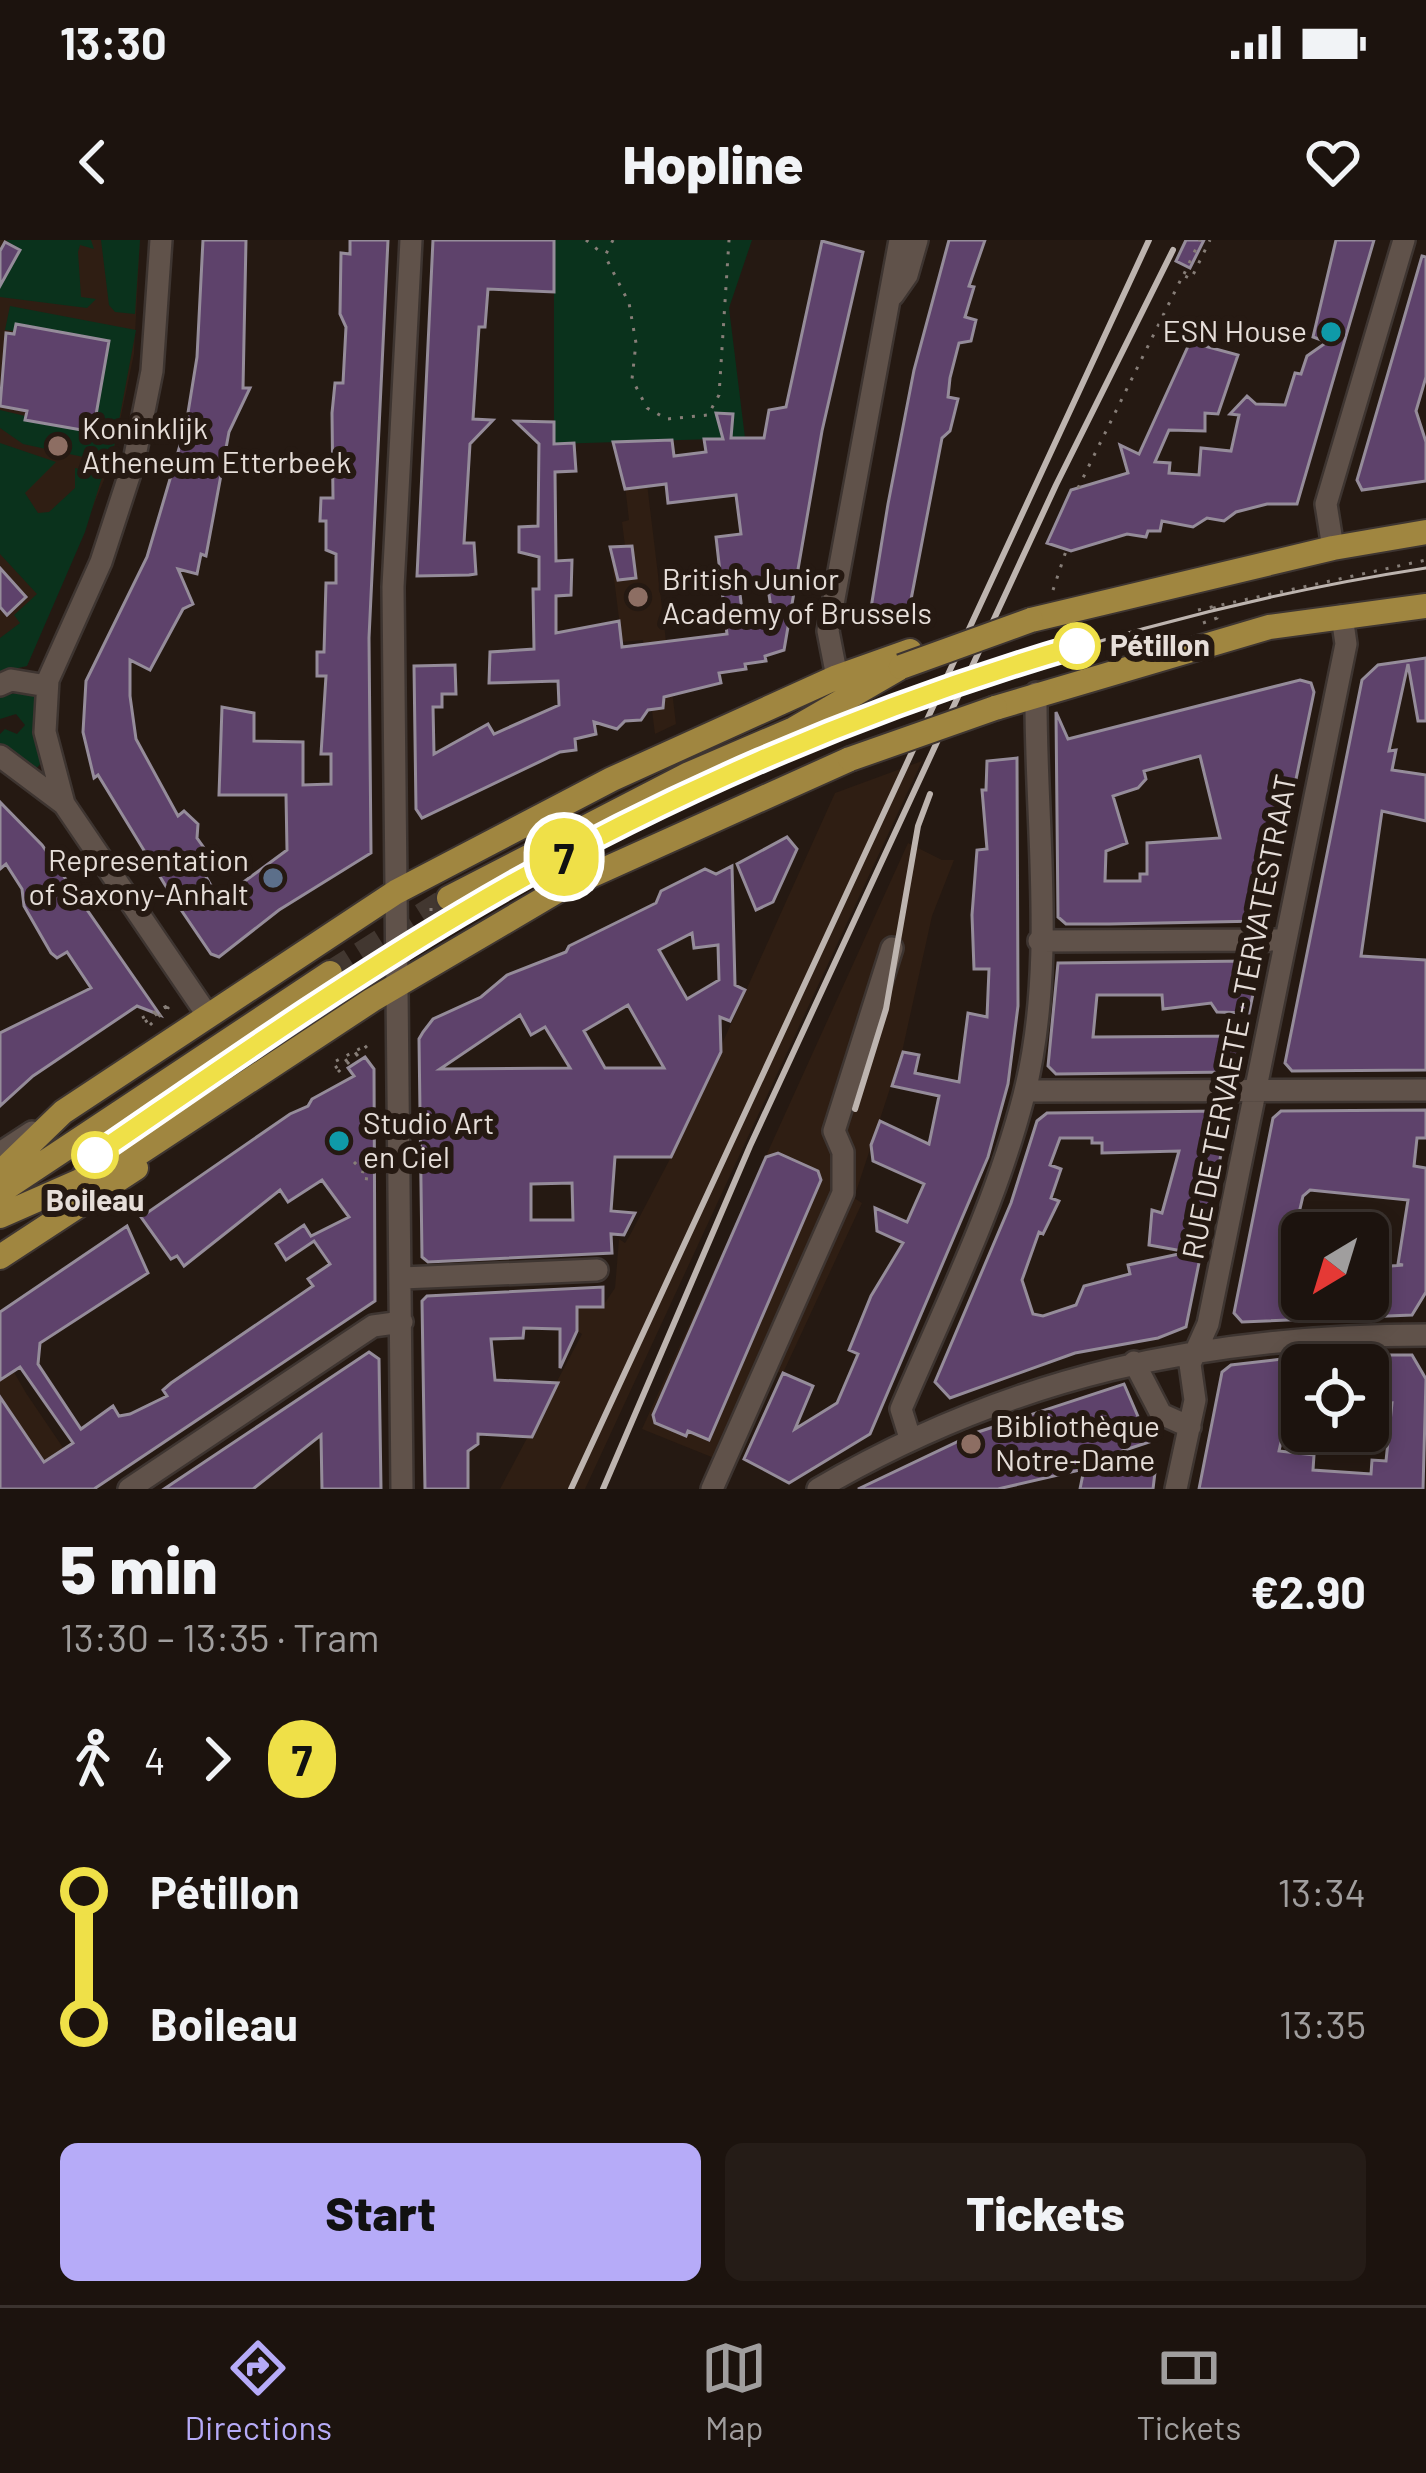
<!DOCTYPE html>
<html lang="en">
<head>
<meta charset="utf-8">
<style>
  body { margin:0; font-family:Barlow,sans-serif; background:#251c17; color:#f1f3f6; height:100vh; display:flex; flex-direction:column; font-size:45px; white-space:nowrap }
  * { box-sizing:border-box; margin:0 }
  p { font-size:39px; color:#a09e9e }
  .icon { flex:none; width:66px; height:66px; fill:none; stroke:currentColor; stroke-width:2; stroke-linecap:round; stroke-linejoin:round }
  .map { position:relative; height:1249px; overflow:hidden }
  .details { display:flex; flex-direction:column; background:#1c130e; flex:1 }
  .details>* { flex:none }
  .badge { padding:0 24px; border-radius:39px; font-size:42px; line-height:78px }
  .needle { width:78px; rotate:218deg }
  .buttons { position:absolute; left:1281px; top:972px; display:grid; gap:24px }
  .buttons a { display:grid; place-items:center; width:108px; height:108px; border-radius:18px; background:#1c130e; box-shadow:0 6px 18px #0003,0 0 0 3px #3a322e; font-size:60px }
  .map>.badge { position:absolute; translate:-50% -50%; box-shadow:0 0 0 6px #fff }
  .legs { display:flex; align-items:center; gap:18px; height:132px; padding:0 60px; font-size:39px }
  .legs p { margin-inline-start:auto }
  .head { display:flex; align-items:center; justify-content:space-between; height:204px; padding:0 60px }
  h1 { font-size:66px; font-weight:800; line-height:90px }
  .primary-button { display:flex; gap:24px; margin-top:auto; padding:24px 60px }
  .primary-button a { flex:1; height:138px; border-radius:18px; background:#b6abf8; color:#111; font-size:48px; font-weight:800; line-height:138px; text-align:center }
  .primary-button a+a { background:#251c17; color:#f1f3f6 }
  ul { padding:0 60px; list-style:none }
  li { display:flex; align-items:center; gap:42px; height:132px; font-size:45px }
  li i { display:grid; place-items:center; width:18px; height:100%; margin:0 15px; background:currentColor }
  li i::after { content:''; width:30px; height:30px; margin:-15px; border:9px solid; border-radius:50%; background:#1c130e }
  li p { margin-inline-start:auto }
  li:first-child i { background:linear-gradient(#0000 50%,currentColor 0) }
  li:last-child i { background:linear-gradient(currentColor 50%,#0000 0) }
  .status { display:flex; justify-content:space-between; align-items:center; height:84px; padding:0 60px; background:#1c130e; direction:ltr }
  .status svg { height:33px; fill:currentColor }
  header { display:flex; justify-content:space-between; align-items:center; height:156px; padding:0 60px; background:#1c130e; font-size:54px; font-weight:800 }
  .tab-bar { display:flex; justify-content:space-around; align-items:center; height:168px; border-top:3px solid #3a322e; background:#1c130e; font-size:33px; color:#a09e9e }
  .tab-bar a { display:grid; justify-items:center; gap:6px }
  .tab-bar .current { color:#b6abf8 }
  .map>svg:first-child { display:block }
</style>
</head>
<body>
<div class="status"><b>13:30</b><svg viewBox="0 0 49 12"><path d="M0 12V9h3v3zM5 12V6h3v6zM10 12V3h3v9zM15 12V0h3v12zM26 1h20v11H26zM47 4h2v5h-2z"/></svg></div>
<header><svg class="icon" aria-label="back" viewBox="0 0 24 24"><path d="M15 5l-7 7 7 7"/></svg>Hopline<svg class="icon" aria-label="heart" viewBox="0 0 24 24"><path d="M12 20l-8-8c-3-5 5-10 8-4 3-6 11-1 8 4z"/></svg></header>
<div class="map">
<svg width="1426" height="1249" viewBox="0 0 1426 1249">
  <rect width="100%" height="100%" fill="#251912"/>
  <path fill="#2f1e13" d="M0 0H140L134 114 111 223 27 426 0 432Z
    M620 202H642L676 484 655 494 643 400 622 402 610 307 625 306 622 282 629 280Z
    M922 521 585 1249H500L582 1094 577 1091V1067H602L615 1048 619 999 625 1003 630 995 671 917 835 553Z
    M908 603 942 620H954L932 676 902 812 854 958 862 963 783 1133 757 1128 714 1218 642 1189Z
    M0 1108 26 1153 91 1249H62L0 1157Z"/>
  <path fill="#0a321c" d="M6 0H91L94 9 80 5 78 12 81 57 96 59 87 68 0 57V46L20 10Z
    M101 0H140L135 74 115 72 109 65Z
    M554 0H752L729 68 745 198 554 204Z
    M10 66 136 90 111 223 23 204 0 188V170L92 192 109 102 5 90Z
    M0 203 56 222 25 253 38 273 49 272 75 248V228L103 234 85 292 27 426 0 432V398L20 383 14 375 37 354 0 314Z
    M40 449 42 522 35 530 0 510V494L5 489 17 494 25 485 16 474 0 479V456Z"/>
  <path fill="#5e426b" stroke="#958c9a" stroke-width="3" fill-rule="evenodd" d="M203 0H246L243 148H250L229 192 206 316 201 314 197 334 178 329 193 364 183 369 150 430 130 420V456L136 499 178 576 184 571 198 584 197 598 204 608 194 615 219 660 287 610 286 555H219L222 467 254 473V501L303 502V545L331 544V514H321L326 436H317V412H324L326 343H336V314L326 310V281H320L321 258H333L332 173 335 143H343L346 87 340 74 341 13 350 14V0H388L369 398 371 613 279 670 219 717 211 714 173 658 98 535 94 538 83 492 86 441 147 317 186 185 197 117Z
    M433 0H554V52L488 49 485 87H479L473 179 493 180 470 204 464 303H474L476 334 469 335 417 336Z
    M949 0H985L969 46 974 47 965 77 976 80 971 101 959 103 950 138 948 157 958 159 950 191 942 198 909 370 879 380 871 368 888 264 914 130Z
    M1186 0H1204L1190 28 1176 21Z
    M1336 0H1374L1297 264H1267L1236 272 1224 281 1207 278 1193 287 1162 281 1160 291H1148L1146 297 1127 294 1071 311 1047 303 1071 250 1128 233 1120 205 1139 214 1190 102 1238 115 1218 174 1205 173V191L1169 190 1155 222 1170 223 1169 233 1199 235 1201 208 1231 211 1239 175 1230 174 1247 156 1256 164 1285 165 1295 133 1301 134 1307 116 1327 102 1313 97Z
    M822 1 863 12 822 191 784 410 765 416 766 421 745 424 746 429 719 433 721 443 664 457 663 468 648 470 641 480 625 481 617 489 594 482 596 494 575 499 576 510 560 512 422 578 416 569 414 426 455 425 456 454H442V467H433L434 514 488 484 494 494 559 465 558 441 489 443 490 412 534 409 533 349H539V317L519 312V287L538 286 539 204 515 181 554 182V204L574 203 576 231 555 232 556 321 572 320 571 355 556 356V393L619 381 622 407 727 394 716 297 741 294 736 255 668 263 666 244 625 249 613 202 672 200 674 216 706 212 704 199H723L716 173 733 174 731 198H764L769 170 786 167ZM738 337 767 341 772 375 742 371Z
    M5 2 20 10 0 46V11Z
    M1422 16 1426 17V137L1416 171 1426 202V241L1362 250 1357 240Z
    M16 84 109 101 93 192 25 180 27 171 0 166 6 93 14 94Z
    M632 306 636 338 618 340 610 307Z
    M0 328 26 357 7 375 0 367Z
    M1426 418V481H1418L1408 424 1389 511 1396 510 1392 530 1426 535V581L1382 571 1361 716 1426 720V830L1292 831 1285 823 1362 440 1378 425Z
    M1300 440 1311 443 1314 452 1268 675 1261 681 1109 684H1066L1058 677 1056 472 1068 499ZM1200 516 1220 598 1147 603V634H1140V641H1105L1106 611 1127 603 1113 556 1138 548 1146 539 1144 531Z
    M1017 518 1018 766 1008 844 988 917 870 1194 789 1243 744 1219 783 1133 813 1146 795 1189 837 1163 858 1114 849 1110 871 1056 903 1003 877 991 875 968 907 982 924 944 873 921 871 905 880 881 929 904 939 856 892 846 903 812 919 815 915 833 959 842 968 773 987 777 989 729H974L972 675 977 610 987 609 982 550H986L987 521Z
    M0 562 42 605 160 775 137 766 33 836 0 866V793L91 748 67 712 57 718 51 713 24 666 22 649 6 624 0 629Z
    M787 597 797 609 773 662 756 670 737 624Z
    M732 626 735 745 745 750 730 781 720 777 721 812 671 917H615L611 971 635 973 624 995 611 994 612 1013 428 1022 422 1017 419 799 423 792 433 779 481 757 507 735 566 712 569 706 656 663 661 651 705 629 716 634ZM692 693 694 708 718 705 719 740 687 759 659 710ZM628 765 664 828H605L584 791ZM520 775 531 795 545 787 570 828 440 829ZM572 943 573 980H531V944Z
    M1251 721 1258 730 1249 773 1217 772 1211 763 1163 769 1162 755H1097L1093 797 1245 796 1234 832 1056 834 1048 826 1058 723Z
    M365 817 374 829 375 1061 94 1249H0V1157L44 1222 73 1203 20 1127 0 1140V1072L127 986 148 1033 40 1103 38 1124 81 1189 113 1166 119 1176 130 1174 167 1156 163 1150 171 1143 313 1046 308 1039 330 1024 314 1001 286 1020 276 1004 304 985 311 996 349 977 322 940 288 962 280 950 184 1026 177 1016 171 1019 141 977 290 874 308 866 312 859 354 836 348 828Z
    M1426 870V898H1417L1414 926 1426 928V1052L1412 1075 1242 1082 1234 1073 1273 878 1281 871ZM1310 950 1408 960 1398 1024 1403 1025 1368 1028V1059H1302V1035L1284 1037 1303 956Z
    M1221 871 1228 880 1186 1087 1158 1098 1075 1113 950 1158 935 1142 1011 963 1037 881 1047 873ZM1060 898H1092V903H1102V913L1179 911 1162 973 1152 970 1149 1005 1188 1012 1128 1025 1130 1034 1084 1046 1076 1065 1043 1076 1033 1074 1022 1040 1039 992 1043 994 1059 961 1051 958 1061 929 1050 925Z
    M778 913 818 931 821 940 709 1200 688 1191 686 1196 655 1183 653 1175 766 917Z
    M603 1047V1067H577V1091L560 1128V1089L524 1088 523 1098 491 1099 495 1140 558 1143 532 1197 478 1194V1204L468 1211V1249H425L422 1061 427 1056Z
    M369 1112 379 1119 381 1249H322L321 1195 253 1249H164Z
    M1368 1115H1412L1426 1139 1423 1249H1199L1222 1132 1231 1125 1282 1119 1302 1118V1160L1291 1158 1279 1211 1314 1215 1313 1230 1371 1234 1372 1220 1386 1221 1392 1163 1368 1165Z
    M1124 1144 1149 1202 1113 1214 1156 1224 1153 1249H1080L1084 1229 998 1249H858L978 1192Z"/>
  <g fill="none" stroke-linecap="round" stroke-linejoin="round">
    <path stroke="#423730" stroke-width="24" stroke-dasharray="24 12" stroke-linecap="butt" d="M330 733 449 658"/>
    <defs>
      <path id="minor" d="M893 55 907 35 917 0
        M1333 308 1326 264 1404 0
        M837 437 828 391 900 0
        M0 445 11 440 47 446
        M0 516 64 564 206 773
        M64 564 45 492 48 440 101 322 134 221 152 131 161 0
        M1039 701 1286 700
        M1025 851 1426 850
        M0 913 32 892
        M84 934 165 867 397 713
        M402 1038 597 1030
        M1134 1122 1161 1174 1190 1187
        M910 1198 901 1169C945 1066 996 964 1024 855 1057 726 1035 584 1036 453
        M129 1249 373 1086 402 1082
        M402 1249 393 347 411 0
        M712 1249 843 953V912L834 891 892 708
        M818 1249C1011 1136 1204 1095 1426 1095
        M1176 1249 1195 1160 1190 1124 1208 1084 1346 404 1342 376"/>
      <path id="major" d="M1031 380 1333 308 1426 292
        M995 468 1269 387 1426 366
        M449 658 689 534 794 489 901 427
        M0 933 63 872 396 652 612 539 837 437 910 411
        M0 952 330 733
        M0 976 130 919 372 760 559 650 850 519
        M0 1017 136 928"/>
    </defs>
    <use href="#minor" stroke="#3e3531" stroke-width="26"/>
    <use href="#major" stroke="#3e3531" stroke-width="28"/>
    <path stroke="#877e78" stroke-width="3" stroke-dasharray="3 9" stroke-linecap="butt" d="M586 0 603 14
      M613 0 605 16 629 63 636 103 632 139 647 168 667 179 708 175 719 155 729 0
      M1184 34 1200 0
      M1078 248 1183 35 1191 39 1210 0
      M1053 350 1066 311
      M1198 370 1426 320
      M1203 383 1217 378 1213 363
      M1065 395 1077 402
      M1065 416 1060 402 1065 401
      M1052 424 1080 418
      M431 668V701
      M142 778 169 765
      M145 782 168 766
      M150 785 169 767
      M336 821 367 805
      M335 828 367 806
      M338 832 368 805
      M354 922 363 931 361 938 376 940"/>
    <use href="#minor" stroke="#60524a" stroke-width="21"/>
    <use href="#major" stroke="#a08640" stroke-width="24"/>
    <path stroke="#bdb4af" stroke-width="3" d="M458 675C760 506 1083 381 1426 328"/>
    <path stroke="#bdb4af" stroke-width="6" d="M855 869 886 769 918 586 930 554
      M571 1249 1149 0
      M603 1249 750 906 1056 245 1173 10"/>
    <defs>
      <path id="major-bridge" d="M901 427 1031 380
        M850 519 995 468"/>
    </defs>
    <use href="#major-bridge" stroke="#3e3531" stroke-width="28" stroke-linecap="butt"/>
    <use href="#major-bridge" stroke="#a08640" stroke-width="24"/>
  </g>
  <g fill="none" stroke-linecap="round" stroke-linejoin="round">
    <defs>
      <path id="line-1" d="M95 915C215 833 335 748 460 674 651 560 864 468 1077 406"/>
    </defs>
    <use href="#line-1" stroke="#fff" stroke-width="27"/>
    <use href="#line-1" stroke="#efe048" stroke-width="18"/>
  </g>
  <g fill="#0f9aa8" stroke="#251912" stroke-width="4.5">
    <circle cx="1331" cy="92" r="12"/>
    <circle cx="339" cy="901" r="12"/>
  </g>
  <g fill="#8d6e63" stroke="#251912" stroke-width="4.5">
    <circle cx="58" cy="206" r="12"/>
    <circle cx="638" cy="357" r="12"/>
    <circle cx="971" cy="1204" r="12"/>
  </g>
  <g fill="#fff" stroke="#efe048" stroke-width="6">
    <circle cx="1077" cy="406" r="21"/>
    <circle cx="95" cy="915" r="21"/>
  </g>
  <circle fill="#5c6f8a" stroke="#251912" stroke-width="4.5" cx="273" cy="638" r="12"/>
  <g text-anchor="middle" stroke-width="12" stroke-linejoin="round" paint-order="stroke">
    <g font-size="30" fill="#e6ded9" stroke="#251912" text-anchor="start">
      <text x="1307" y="102" text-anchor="end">ESN House</text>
      <text x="82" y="199">Koninklijk<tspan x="82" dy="34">Atheneum Etterbeek</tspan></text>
      <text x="662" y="350">British Junior<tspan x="662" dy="34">Academy of Brussels</tspan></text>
      <text x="249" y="631" text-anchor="end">Representation<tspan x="249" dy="34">of Saxony-Anhalt</tspan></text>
      <text x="363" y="894">Studio Art<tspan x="363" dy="34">en Ciel</tspan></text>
      <text x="995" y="1197">Bibliothèque<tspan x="995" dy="34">Notre-Dame</tspan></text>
    </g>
    <g font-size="30" font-weight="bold" fill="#e6ded9" stroke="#251912" text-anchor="start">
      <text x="1110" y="416">Pétillon</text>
      <text x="95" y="971" text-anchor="middle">Boileau</text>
    </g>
    <g font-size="30" fill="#e6ded9" stroke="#251912">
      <text transform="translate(1240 777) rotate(-79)" y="10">RUE DE TERVAETE - TERVATESTRAAT</text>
    </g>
  </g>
</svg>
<div class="buttons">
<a><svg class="needle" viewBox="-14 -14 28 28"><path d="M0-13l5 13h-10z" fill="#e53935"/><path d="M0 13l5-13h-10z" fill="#a09e9e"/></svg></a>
<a><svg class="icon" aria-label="locate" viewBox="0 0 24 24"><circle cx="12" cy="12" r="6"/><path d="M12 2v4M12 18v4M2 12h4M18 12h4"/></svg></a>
</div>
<b class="badge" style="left:564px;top:617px;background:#efe048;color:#111">7</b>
</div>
<section class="details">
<div class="head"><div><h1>5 min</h1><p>13:30 – 13:35 · Tram</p></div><b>€2.90</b></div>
<div class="legs"><svg class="icon" aria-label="walk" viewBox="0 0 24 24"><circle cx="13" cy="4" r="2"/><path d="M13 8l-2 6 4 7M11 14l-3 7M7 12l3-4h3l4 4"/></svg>4<svg class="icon" aria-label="forward" viewBox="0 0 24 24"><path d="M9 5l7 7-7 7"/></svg><b class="badge" style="background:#efe048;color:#111">7</b></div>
<ul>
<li><i style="color:#efe048"></i><b>Pétillon</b><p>13:34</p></li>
<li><i style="color:#efe048"></i><b>Boileau</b><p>13:35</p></li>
</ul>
<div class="primary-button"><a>Start</a><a>Tickets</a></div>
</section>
<nav class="tab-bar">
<a class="current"><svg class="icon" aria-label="directions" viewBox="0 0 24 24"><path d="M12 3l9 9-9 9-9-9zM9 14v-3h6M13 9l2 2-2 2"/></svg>Directions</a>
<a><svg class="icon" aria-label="map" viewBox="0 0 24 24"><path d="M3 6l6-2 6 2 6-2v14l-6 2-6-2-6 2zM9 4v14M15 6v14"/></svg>Map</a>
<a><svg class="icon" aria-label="tickets" viewBox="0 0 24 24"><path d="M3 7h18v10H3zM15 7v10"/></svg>Tickets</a>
</nav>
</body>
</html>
